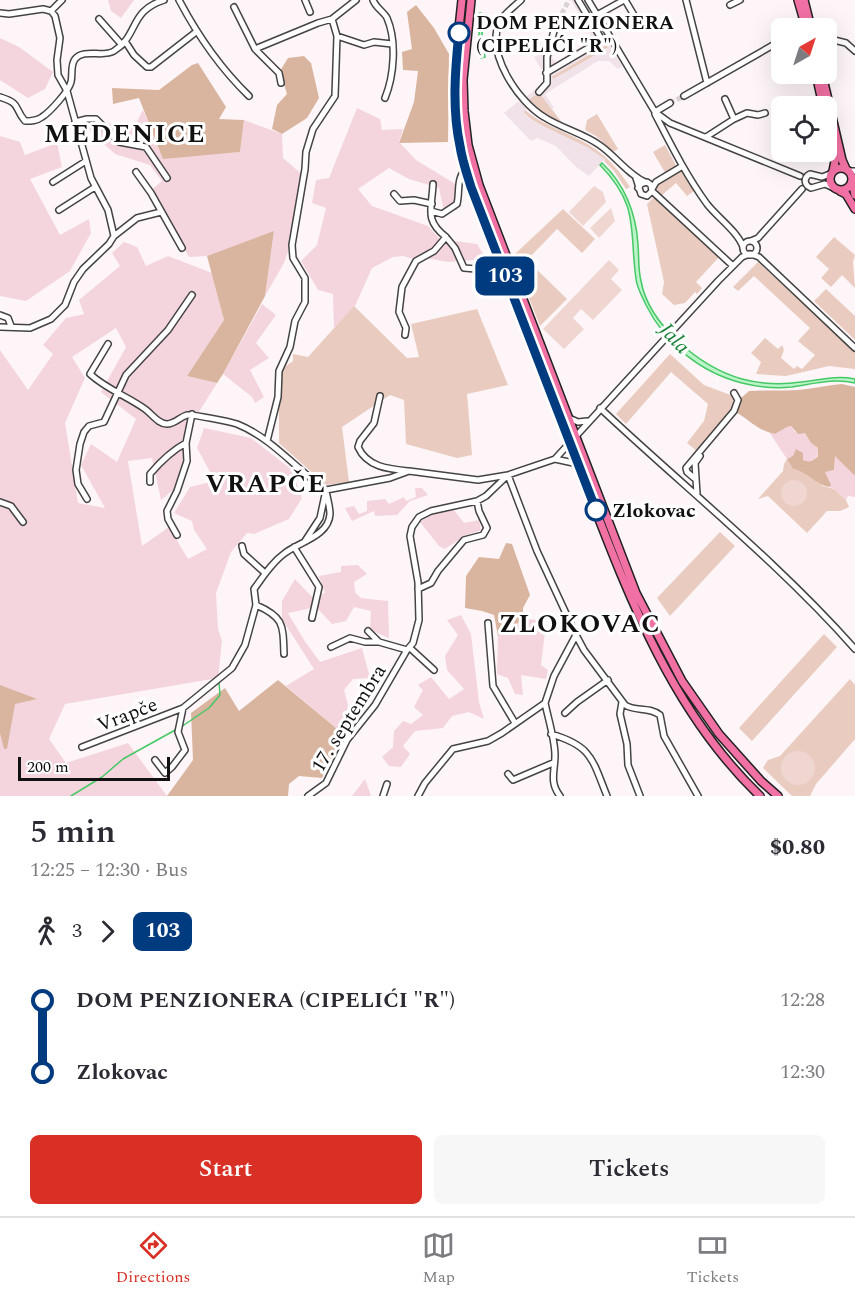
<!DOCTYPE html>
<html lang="en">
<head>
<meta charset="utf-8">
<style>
  body { margin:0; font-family:Spectral,serif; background:#f7f7f7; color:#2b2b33; height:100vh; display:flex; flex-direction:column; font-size:22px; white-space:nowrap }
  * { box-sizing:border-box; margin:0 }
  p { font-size:20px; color:#7c7c81 }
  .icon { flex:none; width:33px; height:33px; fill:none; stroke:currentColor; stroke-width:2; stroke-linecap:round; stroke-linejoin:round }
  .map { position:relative; height:796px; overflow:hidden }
  .details { display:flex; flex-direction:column; background:#fff; flex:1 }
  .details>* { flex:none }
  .badge { padding:0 12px; border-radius:9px; font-size:21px; line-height:39px }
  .needle { width:39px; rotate:39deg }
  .fabs { position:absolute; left:771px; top:18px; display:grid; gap:12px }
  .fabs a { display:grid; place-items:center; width:66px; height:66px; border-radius:9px; background:#fff; box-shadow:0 6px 24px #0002; font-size:30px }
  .scale { position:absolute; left:18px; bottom:15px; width:152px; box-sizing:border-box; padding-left:6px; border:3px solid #111; border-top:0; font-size:16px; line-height:21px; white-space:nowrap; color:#111; -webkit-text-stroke:4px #fff; paint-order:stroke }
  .map>.badge { position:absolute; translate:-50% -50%; box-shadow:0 0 0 3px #fff }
  .legs { display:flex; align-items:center; gap:9px; height:66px; padding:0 30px; font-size:20px }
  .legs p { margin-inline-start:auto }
  .head { display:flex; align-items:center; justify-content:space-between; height:102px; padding:0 30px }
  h1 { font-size:33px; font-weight:600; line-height:45px }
  .primary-button { display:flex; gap:12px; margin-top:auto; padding:12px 30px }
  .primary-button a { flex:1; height:69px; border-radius:9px; background:#d93025; color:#fff; font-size:24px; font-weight:600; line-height:69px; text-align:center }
  .primary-button a+a { background:#f7f7f7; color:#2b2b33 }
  ul { padding:0 30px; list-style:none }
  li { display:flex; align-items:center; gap:21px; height:72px; font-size:22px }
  li i { display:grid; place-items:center; width:9px; height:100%; margin:0 8px; background:currentColor }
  li i::after { content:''; width:15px; height:15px; margin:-8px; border:4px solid; border-radius:50%; background:#fff }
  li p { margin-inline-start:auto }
  li:first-child i { background:linear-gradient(#0000 50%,currentColor 0) }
  li:last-child i { background:linear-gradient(currentColor 50%,#0000 0) }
  .dock { display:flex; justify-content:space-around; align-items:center; height:84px; border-top:2px solid #e1e1e2; background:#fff; font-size:16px; color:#7c7c81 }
  .dock a { display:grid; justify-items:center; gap:3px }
  .dock .current { color:#d93025 }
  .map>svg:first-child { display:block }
</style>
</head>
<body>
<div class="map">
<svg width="855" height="796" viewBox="0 0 855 796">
  <rect width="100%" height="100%" fill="#fef5f8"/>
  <path fill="#f4d5dd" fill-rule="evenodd" d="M108 0H134L121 18 111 11Z
    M0 38 19 47 53 72 45 89 28 98 0 80Z
    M357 108 380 119 382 130 403 129 399 142 416 160 457 185V210L444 211 439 188 409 179 389 168 358 189 372 206 428 226 440 239 477 244 486 259 448 262 426 258 413 259 403 256 393 257 372 268 355 306 334 328 333 294 318 290 301 261 317 245 326 208 312 203 316 180 329 178Z
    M143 110 163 158 240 152 244 120 282 134 283 158 305 177 294 234 284 263 265 296 274 232 207 256 189 257 150 191 162 181 150 165 115 154 92 133 83 122 135 125Z
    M0 136 20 142 25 155 57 143 62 167 30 179 60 235 89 219 91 233 70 271 26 301 0 296Z
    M124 242 137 247 146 266 168 256 212 273 224 320 187 376 217 383 182 439 184 460 173 490 161 500 152 458 128 461 142 546 169 527 188 559 207 549 194 530 192 521 174 513 190 487 215 481 197 448 204 428 251 438 292 470 302 498 289 519 254 534 247 533 231 552 216 593 218 629 222 641 218 678 65 704 49 739 66 763 128 743 167 796H0V350L28 390 53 354 43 345 66 318 84 314 79 300 120 266 112 253ZM116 328 126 347 101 392 136 419 117 462 91 444 81 465 105 508 78 503 65 423 85 378 72 357Z
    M262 304 276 315 256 343 269 358 250 370 264 397 255 403 252 397 223 374Z
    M791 426 795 432 805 433 811 443 818 448 819 453 814 460 808 462 803 460V453L787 459 769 432 775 434 787 427Z
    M835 455 855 476V497L848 496 846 500 834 489 830 487V485L824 472 834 470Z
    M415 488H422L428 495 410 501 397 515 375 516 374 511 352 521 345 508 354 506 359 514 367 511V501L385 499 389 504 404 497 406 501 416 497Z
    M454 510 464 523 479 520 481 530 464 536 445 549 439 546 420 522 431 515Z
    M358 565 367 574 354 582 355 592 361 598 388 601 389 638 370 630 371 611 354 607 346 621 332 624 316 607 288 613 304 640 320 662 362 648 370 678 353 679 344 690 348 705 342 733 286 686 314 669 282 619V601L295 579 313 598 325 593 319 576 341 572V566Z
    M461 615 471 634 479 702 484 719 469 712 452 716 443 728 415 731 403 746 410 754 401 767 389 766 382 757 393 747 394 731 403 721 411 724 423 715 414 707 423 690 418 685 431 677 449 699 464 689 447 670 445 656 458 635 447 620Z
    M523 619 539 620 545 632 541 665 548 670 546 679 521 675 523 695 515 694 508 678 497 674 498 636Z
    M365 779 371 796H352Z"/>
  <path fill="#e9ccbf" d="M607 44 609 47 553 80 551 77Z
    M539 92 563 124 545 114 527 101Z
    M525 110C546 128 573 133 595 149 610 159 620 172 630 187L626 189 614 171 604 161 605 160C580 139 546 134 523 112Z
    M597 114 618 149 613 152 596 136 585 130 587 120Z
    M665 145 678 169 667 176 653 152Z
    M680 170 694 191 687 196 676 183 661 196 655 187Z
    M654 197 720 256 696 282 702 288 697 294 695 292 685 303 674 305 662 294 664 282 647 204Z
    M563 209 595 239 582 253 557 229 527 260 567 299 540 326 512 255 516 253Z
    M834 237 855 255 853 262 855 288 842 275 831 287 821 278 829 269 816 257Z
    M758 262 855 351V369L829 366 786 376 756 374 761 362 751 353 765 338 778 349 782 345 784 350 781 358 794 369 797 366 802 369 815 355 798 341 810 328 754 276 738 291 733 287Z
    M826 289 855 316V340L814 301Z
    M354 306 407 358 419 357 411 324 477 309 508 385 467 394 472 455 457 458 406 444 404 400 390 395 342 427 349 482 326 485 279 443V371L293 361V354L308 357Z
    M670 354 704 385 733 396V411L698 452 687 443 704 421 708 404 671 372 626 424 616 414Z
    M787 459 793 469 800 470 823 486 834 489 846 500 849 507 840 511H827L807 533 768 496 758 499 783 471 784 464Z
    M720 532 735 546 670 616 657 598Z
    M824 634 837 647 752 741 739 728Z
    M850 679 855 685V739L816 784 810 796H792L763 768 768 760 780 756Z"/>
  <path fill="#d9b59f" d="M416 5 434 28 449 54 448 142 399 143 414 102 418 71 403 70 402 52 412 49 407 12Z
    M304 56 311 63 319 98 307 118 282 134 272 129 277 105 287 94 280 71 288 58Z
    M198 63 226 107 219 119 244 120 240 152 163 159 139 98 113 104 112 88 159 90 192 65Z
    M274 231 265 296 223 374 217 383 187 376 224 320 207 256Z
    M842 384 855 387V476L835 456 834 470 825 472 831 485 830 487C815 485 807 471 793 469L787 459 793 456 796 449 803 453V460C810 463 813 461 818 456V448L811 443 805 433 798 434 791 426 787 427 775 434C756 430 749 419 734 411L738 398H741L749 391C765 390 781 391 798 390 813 389 827 385 842 384Z
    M506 543 512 544 530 595 523 608V619L498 636 494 615 482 611 465 608 466 576 479 557 499 559Z
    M278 680 342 733 322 778 299 776 289 784 288 796H167L193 760 191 713 225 688 239 711Z
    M0 685 37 699 15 704 7 749H4L0 733Z"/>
  <path fill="#f0d6d0" d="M594 186 603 192 606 202 583 226 569 212Z
    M611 208 615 221 599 238 590 228Z
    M609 260 619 270 611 279 622 290 593 320 581 309 573 318 584 329 564 349 543 329Z
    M781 493a13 13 0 1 1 26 0a13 13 0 1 1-26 0Z
    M781 768a17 17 0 1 1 34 0a17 17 0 1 1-34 0Z"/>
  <path fill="#f0e2e8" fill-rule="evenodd" d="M571 0H583L622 66 618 69 609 61H598L545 94 554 108 551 109 539 92 527 101 525 98 544 82V74L534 57 546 51 552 21 559 33 552 58 556 62 593 39ZM606 45 608 48 553 79 552 76Z
    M519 101 527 108 523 113 535 122 587 147 605 159 589 176 576 167 556 146 537 138 531 141 504 113Z"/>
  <path fill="#bbf4c8" stroke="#45c865" stroke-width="1.5" d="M480 13 484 14 482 35 485 57 481 58 479 35Z
    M602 163C625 184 636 214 638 244 639 256 638 269 641 281 649 325 700 367 742 379 761 384 781 385 801 382 820 380 836 375 855 379V383C833 378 813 384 792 387 775 389 758 387 742 383 699 372 665 343 646 305 642 296 637 288 636 279 629 229 640 206 600 165Z"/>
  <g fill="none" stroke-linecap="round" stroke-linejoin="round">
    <path stroke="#45c865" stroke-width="1.5" d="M181 727 209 708 220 695 219 682
      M71 796 102 777 123 759 177 729"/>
    <path stroke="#dad3d5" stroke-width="5" stroke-dasharray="5 2.5" stroke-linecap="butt" d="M555 27 569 0
      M670 103 684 96"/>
    <defs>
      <path id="minor" d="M179 0C198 36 220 68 249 96
        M305 0 310 12
        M373 0C376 8 384 12 387 18 397 41 394 76 385 98
        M521 0C514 7 503 14 499 23 486 55 519 102 544 117 561 128 582 133 598 144 615 155 627 174 645 182
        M588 0 655 112 670 123 800 176
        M625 0 641 27
        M686 0 707 83
        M730 5 740 0
        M234 7 255 49 318 23 332 19 356 0
        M51 11 62 0
        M0 13 9 14 43 9 51 11 55 16 60 38 57 60 58 75 67 91 91 178 108 210 114 236 109 244 83 269 74 282 65 305 51 319 30 328 0 327
        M597 15 624 0
        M99 19 122 45
        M337 36 364 45 374 42 392 44
        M826 38 846 43 855 51
        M125 41 134 55 147 67H151L196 32
        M255 49 279 73 281 83
        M546 73 602 40 578 0
        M539 92 547 83V57L555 27
        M684 96 782 40
        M0 97C22 104 13 107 25 121 31 121 37 121 42 117 50 112 69 91 71 82 73 74 70 66 75 59 84 48 103 58 114 51 139 35 129 11 164 0
        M655 112 670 103
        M655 114C671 145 686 175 707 204 717 217 738 232 743 247
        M734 119 747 113 758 115 765 113
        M75 122 87 119H96L119 142 146 147 167 178
        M706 137 734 119 725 99
        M849 171H855
        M136 172 151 193 182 248
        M830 174 822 177 810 174C803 178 804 185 811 188L825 184 834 188
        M636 178 641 194 647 196 652 191 651 185 647 182 641 184 638 188
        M53 182 86 161
        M433 184C432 209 424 220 446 237
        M652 189 656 182 681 167
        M652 191 733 266
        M394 194 400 201 414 200 432 204
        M59 210 95 187
        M431 211 442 214 457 204C460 192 456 178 466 169
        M114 236 137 218 161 212
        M751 241 758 238 802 189
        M743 248a7 7 0 1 1 14 0a7 7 0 1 1-14 0Z
        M751 254 759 257 855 348
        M0 315 8 318 11 326
        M405 335 406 328 399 312 402 287 416 261 434 251 446 237 455 248 464 268 476 269 500 263
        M108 344 90 374C106 389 127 396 145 409 152 414 158 424 167 424 175 424 180 417 187 415 192 414 231 422 237 424 272 438 296 469 326 490L320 518 305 541
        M380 396 374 423 360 441 358 447C367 467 388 469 408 471
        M600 408C685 488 777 561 855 649
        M571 419 578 422 587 421
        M267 441 278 397 279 371 290 347 295 321 305 302V278L293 258 292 245 305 169 306 152 313 129 335 96 337 36 332 19
        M555 459 578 464
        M694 478 687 472 686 468 734 411 738 400 734 393
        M150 482V474C161 461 171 451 186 443
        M697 494 695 463 700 456
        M87 499 78 484 76 470 80 444 84 432 89 426 104 422 126 375 168 330 192 295
        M0 502 11 506 23 522
        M177 535 168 519 167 511 177 491 187 461 186 443 192 414
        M242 546 244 554 265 573
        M294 547 319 587 312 618
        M418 589 431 583 438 571 464 540 483 535 487 528 479 511 477 501
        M256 605C284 617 283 625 284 654
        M488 623 493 686 515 723
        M368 631 379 642 407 650
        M331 647 350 638 365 642H379
        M410 648 434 670
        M622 702 620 714 627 744 628 765 640 796
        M545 703C548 718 555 740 555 755 555 771 549 782 560 796
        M565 713 577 702 608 680
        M551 734C592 746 592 759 607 796
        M82 747 183 708 232 668 245 645 256 605 254 589C263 577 272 562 285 553 299 542 329 536 330 514 330 506 327 498 326 490L390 478 409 471 478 480 508 475 537 551 576 635 584 650 625 705C636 712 648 706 660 715L664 736 698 796
        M155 760 165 773 172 767 185 750 178 732 183 708
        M508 774 513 780 553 763
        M308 796 326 783 347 740 375 705 407 650 413 643 419 620 418 582 410 536 412 527 419 517 431 511 477 501 486 496 508 475 555 459 718 281 742 257 749 254
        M383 796 387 784
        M418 796 425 783 453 749 488 741 502 733 545 703 554 676 576 635"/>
      <path id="major" d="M462 0C457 48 450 98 460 146 462 160 467 173 471 187 508 281 544 376 580 470 625 586 668 708 760 796
        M471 0 463 80 464 111 468 145 479 185 636 593 682 681 719 734 761 781 778 796
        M798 0 806 28
        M804 0 811 28
        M816 74 823 106
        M822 74 842 160 846 169
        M826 122 835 161 833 171
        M830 179a11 11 0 1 1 22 0a11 11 0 1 1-22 0Z
        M852 181 855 195
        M840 191 846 194 855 209"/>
    </defs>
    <use href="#minor" stroke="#444" stroke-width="8"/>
    <use href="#major" stroke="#222" stroke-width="10"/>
    <use href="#minor" stroke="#fff" stroke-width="5"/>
    <use href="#major" stroke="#f271a5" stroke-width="7"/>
  </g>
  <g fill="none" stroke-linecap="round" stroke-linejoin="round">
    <defs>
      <path id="line-1" d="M459 33C455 70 452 109 460 146 462 160 467 174 471 187L596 510"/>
    </defs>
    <use href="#line-1" stroke="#fff" stroke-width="14"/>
    <use href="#line-1" stroke="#003b80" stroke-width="9"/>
  </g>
  <g fill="#fff" stroke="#003b80" stroke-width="3">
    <circle cx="459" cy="33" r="10"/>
    <circle cx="596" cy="510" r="10"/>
  </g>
  <g text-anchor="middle" stroke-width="6" stroke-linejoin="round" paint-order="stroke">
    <g font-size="20" font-weight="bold" fill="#111" stroke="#fff" text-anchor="start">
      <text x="476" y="29">DOM PENZIONERA<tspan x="476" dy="23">(CIPELIĆI "R")</tspan></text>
      <text x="612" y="517">Zlokovac</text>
    </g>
    <g font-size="20" fill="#111" stroke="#fff">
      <text transform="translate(127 714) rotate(-21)" y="7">Vrapče</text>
      <text transform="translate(348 718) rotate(-58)" y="7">17. septembra</text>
    </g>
    <g font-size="21" font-style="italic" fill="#1b8238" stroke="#fff">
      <text transform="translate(675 338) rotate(47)" y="7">Jala</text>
    </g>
    <g font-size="26" font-weight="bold" letter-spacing="1.5" fill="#111" stroke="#fff">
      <text x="125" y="142">MEDENICE</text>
      <text x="266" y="492">VRAPČE</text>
      <text x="580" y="632">ZLOKOVAC</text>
    </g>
  </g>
</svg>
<div class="fabs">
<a><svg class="needle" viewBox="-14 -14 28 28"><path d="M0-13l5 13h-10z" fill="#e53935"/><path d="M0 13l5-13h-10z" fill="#7c7c81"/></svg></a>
<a><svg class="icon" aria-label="locate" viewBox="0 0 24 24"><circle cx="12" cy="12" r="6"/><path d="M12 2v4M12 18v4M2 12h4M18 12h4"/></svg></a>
</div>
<div class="scale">200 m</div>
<b class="badge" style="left:505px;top:276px;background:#003b80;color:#fff">103</b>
</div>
<section class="details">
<div class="head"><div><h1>5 min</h1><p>12:25 – 12:30 · Bus</p></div><b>$0.80</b></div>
<div class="legs"><svg class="icon" aria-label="walk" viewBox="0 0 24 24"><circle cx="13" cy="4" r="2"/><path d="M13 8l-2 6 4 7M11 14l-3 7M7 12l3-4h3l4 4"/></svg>3<svg class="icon" aria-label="forward" viewBox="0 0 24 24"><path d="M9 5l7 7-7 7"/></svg><b class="badge" style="background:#003b80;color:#fff">103</b></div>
<ul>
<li><i style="color:#003b80"></i><b>DOM PENZIONERA (CIPELIĆI &quot;R&quot;)</b><p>12:28</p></li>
<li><i style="color:#003b80"></i><b>Zlokovac</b><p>12:30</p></li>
</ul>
<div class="primary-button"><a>Start</a><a>Tickets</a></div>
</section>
<nav class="dock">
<a class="current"><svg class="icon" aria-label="directions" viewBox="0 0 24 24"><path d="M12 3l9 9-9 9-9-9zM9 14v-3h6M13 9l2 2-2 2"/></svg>Directions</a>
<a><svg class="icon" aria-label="map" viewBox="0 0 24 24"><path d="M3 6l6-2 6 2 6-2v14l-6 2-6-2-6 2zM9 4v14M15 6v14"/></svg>Map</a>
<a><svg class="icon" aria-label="tickets" viewBox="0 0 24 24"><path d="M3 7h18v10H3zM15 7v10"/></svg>Tickets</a>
</nav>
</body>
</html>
